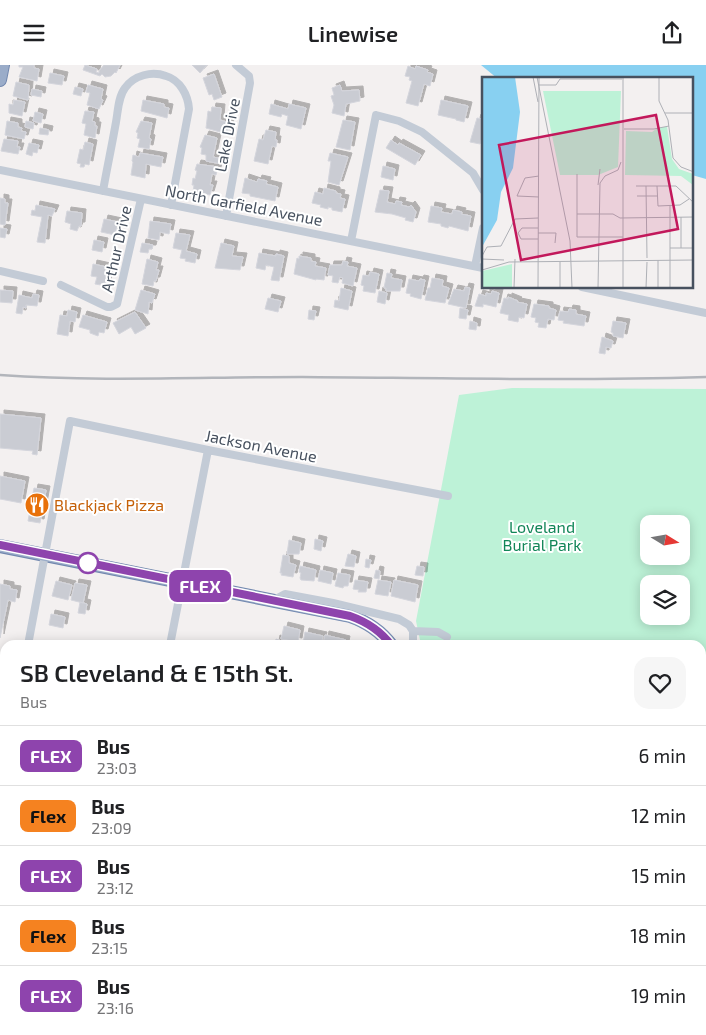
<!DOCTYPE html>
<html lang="en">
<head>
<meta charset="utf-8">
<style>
  body { margin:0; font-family:"Exo 2",sans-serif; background:#f6f6f6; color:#202124; height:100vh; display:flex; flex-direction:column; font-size:19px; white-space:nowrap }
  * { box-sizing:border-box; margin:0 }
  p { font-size:16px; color:#757577 }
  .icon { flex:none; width:28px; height:28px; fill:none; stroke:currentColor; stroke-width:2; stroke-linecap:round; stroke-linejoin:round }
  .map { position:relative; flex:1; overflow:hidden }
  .panel { position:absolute; left:0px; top:575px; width:706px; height:395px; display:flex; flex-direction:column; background:#fff; border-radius:15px 15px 0 0; box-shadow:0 2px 12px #0003 }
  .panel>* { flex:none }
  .badge { padding:0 10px; border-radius:8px; font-size:18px; line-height:32px }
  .needle { width:32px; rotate:101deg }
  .tools { position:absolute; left:640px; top:450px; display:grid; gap:10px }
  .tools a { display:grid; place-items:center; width:50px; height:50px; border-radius:10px; background:#fff; box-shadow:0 2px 12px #0003; font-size:25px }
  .map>.badge { position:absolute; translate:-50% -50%; box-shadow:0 0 0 2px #fff }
  .round { display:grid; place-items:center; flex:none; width:52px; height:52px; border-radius:15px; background:#f6f6f6 }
  .overview { display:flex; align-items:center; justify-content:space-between; height:85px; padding:0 20px }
  h1 { font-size:24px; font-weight:600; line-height:38px }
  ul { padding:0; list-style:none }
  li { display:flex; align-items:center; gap:15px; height:60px; padding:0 20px; border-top:1px solid #e0e0e0 }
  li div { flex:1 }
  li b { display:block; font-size:19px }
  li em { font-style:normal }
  li .badge { min-width:55px; font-weight:700; text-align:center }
  header { display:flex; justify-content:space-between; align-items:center; height:65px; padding:0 20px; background:#fff; font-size:22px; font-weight:600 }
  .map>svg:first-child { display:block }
</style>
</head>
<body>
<header><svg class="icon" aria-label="menu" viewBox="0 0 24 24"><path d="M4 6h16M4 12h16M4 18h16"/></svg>Linewise<svg class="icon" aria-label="share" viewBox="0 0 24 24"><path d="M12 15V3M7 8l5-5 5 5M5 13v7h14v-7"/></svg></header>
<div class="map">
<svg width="706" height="970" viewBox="0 0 706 970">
  <defs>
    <filter id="shadow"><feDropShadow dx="4" dy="-4" stdDeviation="0" flood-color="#0004"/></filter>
  </defs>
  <rect width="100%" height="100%" fill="#f3f0f0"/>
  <path fill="#bdf2d7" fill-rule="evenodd" d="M512 323 706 324V750L701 749V580H421L416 556 459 330ZM649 459H681V491H649ZM649 519H681V551H649Z
    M329 965H621L624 970H328Z"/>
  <path fill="#88d0f1" d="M481 0H706V114L692 110V14H498Z"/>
  <path fill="#caccd3" stroke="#d4d5dc" filter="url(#shadow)" d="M19 0H34V3L39 4 37 16 19 12 23 2H19Z
    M85 0 97 4 96 7 99 8V6L104 0H120L116 8 115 7 111 11 105 12 102 9 100 11 83 5Z
    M192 0H207L200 8Z
    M408 1 415 4 416 1 428 5 427 7 433 9 430 21 424 19 418 41 406 38 412 16 409 15 410 12 405 11Z
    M50 8 64 11 62 20 48 18Z
    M214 9 222 32 214 35 212 29 209 30 203 13Z
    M16 17 29 20 28 35 13 31Z
    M88 20 103 24 101 34 103 35 99 44 87 40 90 28 86 27Z
    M340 20 342 26 359 25 360 36 346 39 344 51 332 48 334 40 331 31 334 30 332 23Z
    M75 22 83 24 81 31 73 29Z
    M32 24 42 26 41 32 31 30Z
    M14 35 25 37 22 51 9 48V39L13 40Z
    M143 35 164 39V42L169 43 167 53 141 46Z
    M441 35 468 41 464 57 456 55V54L438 50Z
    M271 39 288 44 289 39 306 43 301 64 286 60 288 51 282 49 281 52 269 49Z
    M212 42 221 43 220 55 230 58 227 69 206 63 208 46 211 47Z
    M85 46 94 47 92 56 95 57V61H97L95 73 84 70 86 59 82 58Z
    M35 47 43 49 41 58 33 56Z
    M477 53 483 54V76L481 75 480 79 470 77Z
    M343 55 355 57 350 85 336 82Z
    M7 56 18 58V62L22 63 21 66 26 67 24 74 5 70Z
    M26 56 34 58 33 64 25 62Z
    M141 56 152 58 149 73 151 74 149 84 138 82 140 74 137 73 138 68 136 67Z
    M40 63 49 65 48 70 39 69Z
    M266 65 276 67 275 75H277L276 82 272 81 268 99 254 96 259 74 263 75Z
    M205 70 217 73 213 92 223 94 222 99 206 96V90L201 89 202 83 200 82Z
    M4 74 18 76 17 82H20L18 89 1 86Z
    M391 75 398 80 399 78 421 90 415 100 386 83Z
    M85 77 93 79 89 100 85 99 84 102H80L81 99 77 98 80 84 83 85Z
    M29 78 39 80 37 88 33 87 32 91 26 89Z
    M140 88 163 92 161 102 146 99 145 113 131 110 133 97 132 96 133 90 139 92Z
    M330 88 348 92 339 120 328 117 331 96H328Z
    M197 99 218 102 216 110 212 109 210 120H213L210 130 193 127 194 120H192L193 113 195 114 197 106 195 105Z
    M383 101 395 104 393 115 381 112Z
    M245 113 257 117 258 114 267 116 266 119 278 122 275 136 250 131V129L242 128Z
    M324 123 336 126V128L341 129 340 133 345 134 342 147 332 145V143L328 142V144L320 142 321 140 312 138 315 127 323 129Z
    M380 125 389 126 387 137 395 139 396 136 402 137 401 140 409 142 411 140 416 147 413 157 405 155 406 153 392 149 375 147Z
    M0 133 5 134V138H8L5 160 0 159Z
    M36 140 55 144 52 151 48 150 45 178 37 177 42 152 31 150 32 145 35 146Z
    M431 141 442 143 441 147 452 149 453 145 462 147 461 149 471 151 468 166 449 161 448 163 441 161V159L428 157Z
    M67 146 82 148 81 161H79L77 166 70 164 71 159 65 157Z
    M104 154 118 157 115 170 101 167Z
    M150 156 171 159 169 169 160 167 159 175 148 173Z
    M0 163 7 164 5 173 0 172Z
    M176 168 190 170 186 186 197 189 195 198 185 196 186 194 180 193 182 185 173 183Z
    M94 175 104 177 102 187 92 185Z
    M142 178 153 180 152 184H149L148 188 140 187Z
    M221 178 234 181 232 191 243 192 240 205 215 203Z
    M259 188 276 191V189L284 191 279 216 271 215 274 202 266 200 265 205 256 203Z
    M299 191 311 193V196L316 197 315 201 326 203 324 215 316 214V215L294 209 297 193 299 194Z
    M147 194 158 197 156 205H159L156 216H154L153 221 142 219Z
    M343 196 348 197 347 201 357 203 353 221 342 218 343 213 340 212 338 218 332 217 333 211 328 210 330 200H342Z
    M93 199 111 203 106 221 95 219 97 212 91 211Z
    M370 207 379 209 375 228 363 226 364 221 361 220 363 210 369 211Z
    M387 208 392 209 391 213 402 215 400 226H386V223H384Z
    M432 213 443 215 442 221 449 223 445 238 425 235 428 223H430Z
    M409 214 419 216 420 214 425 215 421 234 410 231 411 229 406 228Z
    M465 222 470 223 466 243 448 239 454 224 464 226Z
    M341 223 352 226 348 245 334 242 335 235 339 236Z
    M0 225 13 226 12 238 0 237Z
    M141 225 155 229 152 238 149 237 148 249 135 245Z
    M379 226 387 228 385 239 377 237Z
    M492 226 499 228 496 242 483 239V242L475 241 479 229 486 231V228L491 229Z
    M33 229 39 230 37 241 26 240V243L23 242 22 249 16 248 19 230 32 233Z
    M508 232 518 236 517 237 527 239 524 253 519 252 518 257 508 255 509 250 500 248 504 233 508 234Z
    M268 233 281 236 278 247 265 244Z
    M534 239 549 241V243L556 245 554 255 548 254 546 263 538 262 539 258 535 257 536 253 531 252Z
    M460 243 468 245 466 254 459 253Z
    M569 244 576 245V249L586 251 584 261 563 258 564 256 558 255 560 246 568 247Z
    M68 245 77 247 75 257 70 256 68 271 57 269 60 250 67 251Z
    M309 245 316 246 314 255 308 254Z
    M135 247 146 263 135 269 131 262 119 269 113 258Z
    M83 250 107 257 104 268 99 267 98 271 90 268V265L79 262Z
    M470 256 477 258 476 265 469 264Z
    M613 256 626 258 623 273 613 271V268L611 267Z
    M602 272 613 276 611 283 606 282 605 289 599 288Z
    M0 349 41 353 37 390 32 389 33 386 0 383Z
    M0 411 25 416 21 438 0 434Z
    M34 423 46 425 40 458 28 456Z
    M315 474 323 476 321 486 314 484Z
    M289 475 301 478 299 489H287Z
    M348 489 356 491 354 502 345 501Z
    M283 490 289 491V498L296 500 293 512 281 510 282 508H280Z
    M366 494 371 495 369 503 365 502Z
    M300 501 316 505 314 516 301 515 300 513 301 508 299 507Z
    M417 501 424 502 423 511 415 510Z
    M320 505 333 508 331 519 318 516Z
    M376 505 380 506 379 514 374 513Z
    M338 508 350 510 348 521H344L343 523 335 521Z
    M355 515 368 517 366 527H358L359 525 353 524Z
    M378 515 391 517 388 531 375 529Z
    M394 515 418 520 415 537 391 531Z
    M56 516 72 520 68 535 52 531Z
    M75 518 87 520 83 538 71 535Z
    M0 519 10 521V524L17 525 15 537 8 535 0 573Z
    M80 537 87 539 85 549 78 548Z
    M51 549 65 552 63 563 49 560Z
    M284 561 300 565 298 577 281 574Z
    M305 567 323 571 321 580 303 579Z
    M325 570 346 575 345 580H323Z
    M276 574 282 576 281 580H275Z
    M0 677 5 678V762L0 761Z
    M1 799 5 800V814L3 813 4 811 0 810Z
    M702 811 706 812 705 914 701 913 703 906H701V892L703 884 701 879Z
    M1 826 5 827V836L0 835Z
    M0 942 5 943V958L0 957Z
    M36 965H44V970H35Z
    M51 965H62L61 969 50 967Z
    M92 965H128L127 970H107L91 967Z
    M241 965H252L251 969 240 967Z
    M294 965H311V970H293Z"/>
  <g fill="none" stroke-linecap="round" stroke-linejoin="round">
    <defs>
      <path id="trunk" d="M0 15 3 0
        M0 481 350 551C367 557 380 565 391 580
        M0 629 5 630
        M701 762 706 763"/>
    </defs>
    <use href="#trunk" stroke="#7187ae" stroke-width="14"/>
    <path stroke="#c3cbd6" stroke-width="8" d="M0 105 483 203
      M103 126C107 103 112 80 116 57 118 47 118 32 125 23 134 10 152 6 166 11 180 15 188 30 189 44L171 140
      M226 151 250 18 249 11 236 0
      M351 176 376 50 399 56 422 67 473 108 483 125
      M475 201 483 163
      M0 206 43 216
      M61 220 107 242H111L117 239 141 134
      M582 222 706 248
      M274 535 285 529 333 538 399 554 409 560 413 566
      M413 566 438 567 447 572
      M28 580 70 356 208 385 448 431
      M170 580 208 385
      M413 580V566
      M0 776 5 777
      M0 919 5 920
      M632 965 634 970
      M73 970 74 965
      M145 970 146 965
      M269 970 270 965"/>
    <use href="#trunk" stroke="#9aacc9" stroke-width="12"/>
    <path stroke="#b2b5bb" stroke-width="2.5" d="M0 310C100 317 201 312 302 312 437 313 571 316 706 312"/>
  </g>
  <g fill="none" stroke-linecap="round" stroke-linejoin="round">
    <defs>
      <path id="line" d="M0 480 350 551C367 557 380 565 391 580"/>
    </defs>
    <use href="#line" stroke="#fff" stroke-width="11"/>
    <use href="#line" stroke="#8e44ad" stroke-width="8"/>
  </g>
  <defs>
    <symbol id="restaurant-disc" viewBox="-11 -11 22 22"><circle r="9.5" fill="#e8710a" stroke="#fff"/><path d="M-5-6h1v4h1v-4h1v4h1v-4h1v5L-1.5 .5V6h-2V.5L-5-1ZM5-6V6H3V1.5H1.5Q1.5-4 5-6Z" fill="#fff"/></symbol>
  </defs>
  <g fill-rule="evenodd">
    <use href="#restaurant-disc" x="23" y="426" width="28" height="28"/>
  </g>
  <circle fill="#fff" stroke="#8e44ad" stroke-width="2.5" cx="88" cy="498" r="10"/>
  <g text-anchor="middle" stroke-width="4" stroke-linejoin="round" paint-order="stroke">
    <g font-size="16" fill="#47515f" stroke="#fff">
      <text transform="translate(227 70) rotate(-79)" y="6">Lake Drive</text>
      <text transform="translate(244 140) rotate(11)" y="6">North Garfield Avenue</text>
      <text transform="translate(116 184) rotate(-77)" y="6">Arthur Drive</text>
      <text transform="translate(261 381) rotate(11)" y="6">Jackson Avenue</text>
    </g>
    <g font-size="16" fill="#c56008" stroke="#fff" text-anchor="start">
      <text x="54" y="446">Blackjack Pizza</text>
    </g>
    <g font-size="16" fill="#128658" stroke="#fff">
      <text x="542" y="468">Loveland<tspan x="542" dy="18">Burial Park</tspan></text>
    </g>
  </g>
  <g transform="translate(482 12)">
    <rect width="211" height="211" fill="#f3f0f0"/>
    <path d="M61 14H139L136 90 116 98H78ZM177 50H185L190 82 197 92 211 97V108L199 99 143 98 144 54 170 55ZM30 187V211H0V194Z" fill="#bdf2d7"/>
    <path d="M0 0H33L38 35 31 91 19 115 15 143 0 170Z" fill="#88d0f1"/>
    <path fill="none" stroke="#aeb0b6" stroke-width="1" d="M51 0 56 25M55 0 88 164 90 211M177 0V24L186 43 191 81 199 90 212 95M57 8H74L78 2H140M183 36H212M142 52H172L187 49M95 97V160H141M57 99 43 101 35 119 57 120M116 108 118 92M154 109H194L212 126M164 109 165 181M175 109 176 129 198 128 207 122M155 119H175M95 137H131L138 141 212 140M56 156H74L73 166M56 162H39L36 156 40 151H56M188 171H212M199 171V140M0 179 5 170 19 169 33 142 56 141M211 181V140M0 182 22 183M0 193 27 185 212 183M32 211 33 182M56 211 57 0M78 211V185M116 211 118 106 123 99 136 93 139 85M141 211V0M164 211 165 185M176 211V183M188 211V129"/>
    <path fill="#c2185b" fill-opacity="0.15" stroke="#c2185b" stroke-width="2.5" d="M174 38 196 152 39 183 17 68Z"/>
    <rect width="211" height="211" fill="none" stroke="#47515f" stroke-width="2.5"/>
  </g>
</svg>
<div class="tools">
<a><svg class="needle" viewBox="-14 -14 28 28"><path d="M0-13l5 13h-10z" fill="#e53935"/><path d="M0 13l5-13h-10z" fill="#757577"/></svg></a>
<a><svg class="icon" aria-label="layers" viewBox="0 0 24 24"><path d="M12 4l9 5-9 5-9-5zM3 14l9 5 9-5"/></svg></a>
</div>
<b class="badge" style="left:200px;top:521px;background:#8e44ad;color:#fff">FLEX</b>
<section class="panel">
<div class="overview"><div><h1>SB Cleveland &amp; E 15th St.</h1><p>Bus</p></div><a class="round"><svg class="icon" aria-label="heart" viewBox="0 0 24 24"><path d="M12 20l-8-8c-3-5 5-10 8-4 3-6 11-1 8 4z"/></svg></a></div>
<ul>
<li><span class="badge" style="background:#8e44ad;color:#fff">FLEX</span><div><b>Bus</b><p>23:03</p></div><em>6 min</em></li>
<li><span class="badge" style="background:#f58220;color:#111">Flex</span><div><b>Bus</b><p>23:09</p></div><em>12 min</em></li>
<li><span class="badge" style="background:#8e44ad;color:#fff">FLEX</span><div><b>Bus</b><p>23:12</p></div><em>15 min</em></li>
<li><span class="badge" style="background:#f58220;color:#111">Flex</span><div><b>Bus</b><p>23:15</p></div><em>18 min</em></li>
<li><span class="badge" style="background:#8e44ad;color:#fff">FLEX</span><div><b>Bus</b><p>23:16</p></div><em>19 min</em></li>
</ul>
</section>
</div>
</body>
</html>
